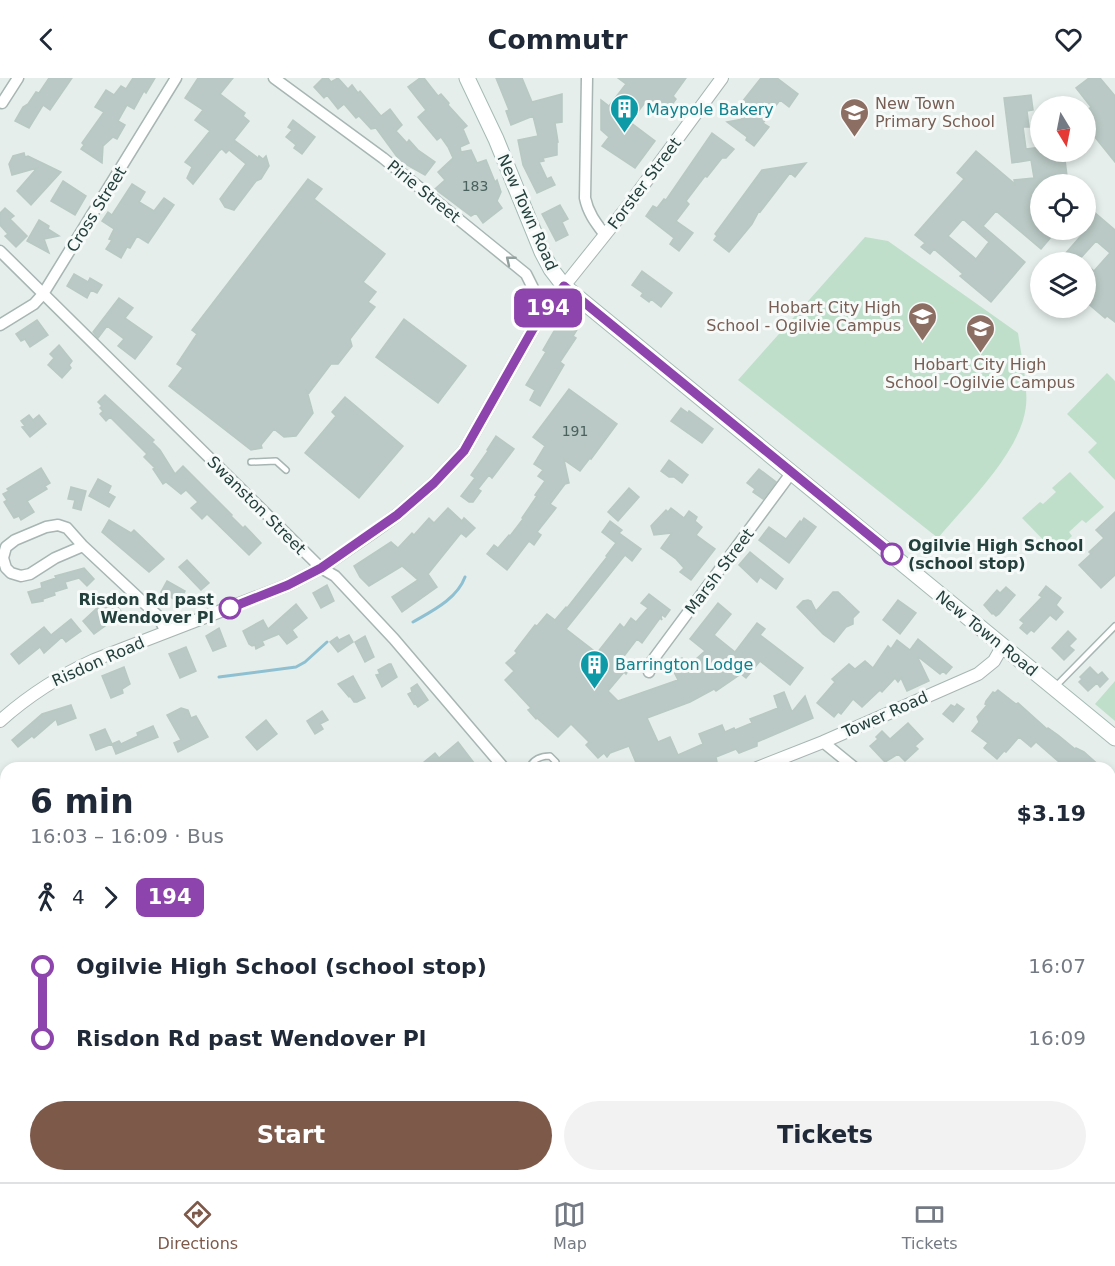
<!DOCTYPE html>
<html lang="en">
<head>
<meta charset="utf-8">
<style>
  body { margin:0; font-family:"DejaVu Sans",sans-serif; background:#f2f2f3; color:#1f2937; height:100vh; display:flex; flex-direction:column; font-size:22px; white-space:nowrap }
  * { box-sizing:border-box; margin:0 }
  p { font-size:20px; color:#747a83 }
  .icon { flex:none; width:33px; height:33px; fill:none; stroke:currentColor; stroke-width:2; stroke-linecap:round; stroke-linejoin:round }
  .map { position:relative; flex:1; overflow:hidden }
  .sheet { position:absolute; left:0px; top:684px; width:1116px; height:420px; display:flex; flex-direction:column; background:#fff; border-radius:18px 18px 0 0; box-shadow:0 3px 9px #0003 }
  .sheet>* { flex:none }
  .badge { padding:0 12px; border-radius:9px; font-size:21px; line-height:39px }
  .needle { width:39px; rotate:170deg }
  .controls { position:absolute; left:1030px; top:18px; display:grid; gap:12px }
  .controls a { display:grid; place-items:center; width:66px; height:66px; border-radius:50%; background:#fff; box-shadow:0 3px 9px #0003; font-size:30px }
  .map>.badge { position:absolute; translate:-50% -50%; box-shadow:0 0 0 3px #fff }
  .legs { display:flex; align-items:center; gap:9px; height:66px; padding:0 30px; font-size:20px }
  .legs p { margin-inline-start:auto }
  .overview { display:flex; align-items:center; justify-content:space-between; height:102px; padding:0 30px }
  h1 { font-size:33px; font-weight:700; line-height:45px }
  .cta { display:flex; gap:12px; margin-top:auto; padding:12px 30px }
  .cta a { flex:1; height:69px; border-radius:36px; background:#7d594a; color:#fff; font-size:24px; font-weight:700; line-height:69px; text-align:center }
  .cta a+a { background:#f2f2f3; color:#1f2937 }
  ul { padding:0 30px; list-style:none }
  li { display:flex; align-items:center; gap:21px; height:72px; font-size:22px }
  li i { display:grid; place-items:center; width:9px; height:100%; margin:0 8px; background:currentColor }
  li i::after { content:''; width:15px; height:15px; margin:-8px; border:4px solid; border-radius:50%; background:#fff }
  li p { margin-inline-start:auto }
  li:first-child i { background:linear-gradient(#0000 50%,currentColor 0) }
  li:last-child i { background:linear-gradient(currentColor 50%,#0000 0) }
  header { display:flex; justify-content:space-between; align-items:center; height:78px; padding:0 30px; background:#fff; font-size:27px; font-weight:700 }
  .dock { display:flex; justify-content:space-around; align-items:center; height:84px; border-top:2px solid #e0e1e3; background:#fff; font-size:16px; color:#747a83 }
  .dock a { display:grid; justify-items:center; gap:3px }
  .dock .active { color:#7d594a }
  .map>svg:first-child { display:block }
</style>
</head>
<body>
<header><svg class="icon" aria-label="back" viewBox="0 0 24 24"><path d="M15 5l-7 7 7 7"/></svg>Commutr<svg class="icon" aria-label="heart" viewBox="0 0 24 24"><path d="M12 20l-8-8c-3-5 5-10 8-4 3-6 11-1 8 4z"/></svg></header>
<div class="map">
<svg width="1115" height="1104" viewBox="0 0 1115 1104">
  <rect width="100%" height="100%" fill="#e5eeeb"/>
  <path fill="#bfdfcb" d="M865 159 888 163 1018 255C1021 277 1028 306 1026 328 1021 374 967 425 938 460L738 302Z
    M1107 295 1115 303V402L1088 374 1097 365 1067 336Z
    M1070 394 1104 429 1086 445 1082 442 1069 454 1072 458 1055 474 1022 440 1040 424 1043 426 1056 414 1052 410Z
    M1115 603V643L1095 626Z
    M1110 992 1115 996V1104H1083V1098H1110Z
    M480 1098H853L860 1104H479Z"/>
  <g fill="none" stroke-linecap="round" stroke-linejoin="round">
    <path stroke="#8ec0d2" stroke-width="3" d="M413 544C432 533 457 521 465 499
      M219 599 296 589 305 584 327 564"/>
  </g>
  <path fill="#bac9c5" stroke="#b8c8c3" stroke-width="1.5" fill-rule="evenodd" d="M49 0H72L50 32 43 27 29 50 15 43 23 29 28 26 36 14 39 15Z
    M133 0H155L146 15 144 13 134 31 127 27 118 43 125 47 117 61 113 59 103 68 102 85 81 71 84 67 82 65 104 34 95 29 106 12 114 17 121 8 126 11Z
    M198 0H233L220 16 245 35 243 38 249 43 234 62 258 80 259 78 263 81 266 78 269 88 261 101 256 103 234 132 225 129 220 121 246 86 229 72 226 75 222 71 219 73 193 106 187 100 192 89 185 84 210 53 195 42 203 32 185 20Z
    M323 0H328L331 4 338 0 348 11 352 7 358 15 360 13 381 38 390 31 402 47 396 53 407 65 409 62 418 72 435 84 425 97 400 83 376 50 371 51 359 38 356 40 344 26 338 31 327 17 324 20 314 9Z
    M420 0H424L438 18 441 16 449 25 448 27 467 48 463 51 469 65 460 69 461 74 471 72 477 85 486 82 495 104 497 102 501 114 497 123 502 130 483 145 476 135 471 138 435 111 445 102 438 94 453 80 448 69 441 59 437 62 418 39 426 32 408 9Z
    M496 0H522L532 24 562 16V44L555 45 558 64H557V77L543 80 544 83 539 84 547 101 551 99 555 107 537 115 523 87 518 62 538 58 533 38 511 47 506 33 509 32Z
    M618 0H686L673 18 676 21 666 35 647 22 630 44 655 63 635 90 602 68 609 59 601 52V22L609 28 626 6Z
    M761 0H777L798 16 789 29 780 22 763 45 769 49 754 68 746 62 747 59 727 44 743 41 734 34Z
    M1089 0H1100L1115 18V84L1086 48V33L1091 29 1076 10Z
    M1031 17 1033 32 1027 33 1029 49H1023L1026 71 1041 69V74H1064L1068 106H1041V152H1057L1041 171 996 133 983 148 1025 184 991 224 960 198 963 196 934 171 930 176 921 169 925 165 915 157 964 101 957 95 976 73 1015 106 1014 102 1034 100 1031 82 1012 85 1004 20ZM963 141 989 164 976 181 948 158Z
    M293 42 315 59 302 76 294 70 296 67 286 59 292 52 288 49Z
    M712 55 734 71 726 80H722L707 99 705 98 686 123 689 126 676 143 693 155 679 173 670 166 674 160 646 138 653 128 657 130 664 121 666 122Z
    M24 75 25 79 28 78 61 94 31 127 17 113 37 90 12 97 9 86 13 78Z
    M806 85 795 99 790 95 760 134 759 133 752 146 729 174 714 162 717 158 715 156 762 92Z
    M308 101 322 111 314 121 385 176 363 204 376 214 368 224 375 229 350 261 352 268 338 286H331L309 315 307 313 313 335 296 358 284 359 274 351 261 367 262 370 251 372 169 308 183 290 177 286 197 256 192 252Z
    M63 103 86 118 75 137 51 123Z
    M132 106 145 114 139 124 154 133 164 120 174 127 148 165 137 158 130 170 127 169 121 180 106 171 112 162 109 161 114 151 102 143 108 134 112 137Z
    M560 127 568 141 562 144 568 157 556 163 542 136Z
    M1086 127 1115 152V244L1107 238 1105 240 1086 224V186L1094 193 1110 175 1096 163 1077 184H1058L1086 152Z
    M5 130 14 138 10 141 27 158 16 169 5 158 8 156 0 147V135Z
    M39 142 49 148 48 151 59 158 44 161 49 175 27 163Z
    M642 193 672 215 661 229 651 221 649 224 641 218 643 215 632 207Z
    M74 196 88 204 90 200 102 207 97 215 91 212 87 220 67 208Z
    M119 220 133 230 125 240 152 259 135 281 118 268 124 261 107 248 98 260 93 254Z
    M570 225 576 230 570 240 580 247 573 258 576 260 560 284 564 287 540 328 530 322 535 312 526 307 546 274 543 272 557 248 556 247Z
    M404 241 466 288 438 325 376 279Z
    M37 242 48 257 30 269 25 261 21 263 16 256Z
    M59 267 72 283 69 287 71 290 62 300 48 287 54 280 50 276Z
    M569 311 617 346 591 381 590 380 580 393 564 382 569 405 565 406 550 426 556 430 537 454 541 457 534 467 529 463 507 492 487 476 494 467 498 470 509 457 510 458 523 441 522 440 537 418 535 417 545 403 538 398 543 392 534 386 545 368 533 359Z
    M105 317 154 362 152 364 160 372 175 396 183 388 232 437 231 438 243 450 245 448 261 465 249 477 207 436 202 441 191 430 198 424 186 412 181 416 166 404 163 406 153 391 155 390 144 379 147 376 110 339 106 343 100 336 103 333 100 330 102 328 98 324Z
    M345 319 403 368 359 420 305 375 336 338 332 334Z
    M681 330 688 335 689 333 713 351 702 365 671 343Z
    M29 337 33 342 39 337 46 346 30 359 22 349 25 348 21 343Z
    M496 358 514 371 492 400 489 397 478 411 481 413 473 424H469L461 418 475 400 471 397 488 373 487 372Z
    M669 382 688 397 682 405 674 399H669L661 393Z
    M41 390 50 405 45 408 47 411 27 423 34 434 21 442 19 438 14 440 4 424 7 422 3 416 9 413 7 411Z
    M759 391 776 404 763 421 753 414 755 411 747 405Z
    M98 401 111 408 108 415 115 419 109 429 89 418Z
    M71 409 86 413 81 432 73 430 75 422 68 421Z
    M629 410 639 419 618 443 608 434Z
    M448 430 462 443 464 440 475 450 466 459 461 455 428 496 437 509 402 534 392 519 418 502 402 488 369 508 360 499 354 488 391 464 398 470 412 455 414 457 429 440 434 445Z
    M671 430 684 440 689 433 697 439 695 443 702 449 696 457 715 471 691 502 680 494 684 490 676 481 661 470 672 455 654 457 651 448 666 432 668 434Z
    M1115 434V497L1101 510 1079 487 1091 476 1089 474 1104 460 1096 452Z
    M804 440 816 449 789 485 759 462 769 449 786 461 800 443 801 445Z
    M109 442 131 455 134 452 164 481 149 494 102 454Z
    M610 443 622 452 619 455 641 471 632 483 625 477 566 551 597 575 620 546 624 550 631 540 636 544 648 530 641 525 649 516 670 532 665 539 662 537 661 539 662 542 660 540 642 565 637 561 621 582 631 589 626 596 624 594 608 613 618 623 678 602 670 586 682 580 687 589 705 573 690 561 718 525 731 536 714 557 735 574 757 545 765 551 760 557 803 590 790 607 760 583 746 600 741 596 716 613 714 611 690 624 647 640 658 664 670 659 678 677 703 666 699 656 722 647 725 654 734 650 735 652 752 645 750 641 778 630 774 618 784 614 792 634 805 618 813 640 757 664V668L739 675 736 671 716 679 717 684 708 688V690H643L641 686 637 687 629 668 610 675 607 679 604 675 598 680 586 667 589 664 571 646 558 659 537 640 536 641 528 632 531 630 505 602 514 593 506 585 517 575 515 573 535 547 537 548 547 536 555 542 566 529 567 530 607 479 606 478 616 465 602 454Z
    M750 474 783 501 776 511 760 499 757 504 739 487Z
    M187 482 209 505 201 512 179 489Z
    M84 490 94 501 87 508 79 500 65 504 67 510 54 514 55 517 43 521V523L32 525 28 514 42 510 41 505 56 500 55 498Z
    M167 503 185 513 179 524 161 514Z
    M327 507 334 523 321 530 313 515Z
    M1046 508 1061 520 1056 527 1063 534 1056 542 1050 537 1034 554 1031 552 1027 556 1020 550 1024 545 1020 542 1042 519 1039 517Z
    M1006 509 1015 517 999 536 996 538 993 535 992 536 984 527 997 512 1000 515Z
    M833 514H838L859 534 853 540V546L846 549 834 564 823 556 797 529 803 523 808 522 811 523 816 533Z
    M110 518 125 539 118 545 115 541 112 543 94 556 83 543Z
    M898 522 916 535 900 556 883 542Z
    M296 526 307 540 292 552 297 559 287 566 279 556 262 563 264 567 256 571 255 567 252 568 249 566 243 553 263 542 268 551Z
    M71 541 81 553 66 564 62 559 44 575 40 569 19 586 11 576 44 549 51 557Z
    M219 550 226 568 213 573 206 558Z
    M1068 553 1076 561 1069 568 1074 572 1064 582 1052 570Z
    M349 557 353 564 338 574 330 564 337 559 339 562Z
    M365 558 374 579 365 584 355 564Z
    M918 561 952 589 946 596 943 593 940 596 917 578 929 603 907 613 901 600 898 604 895 600 882 614 880 612 862 629 853 621 841 636 838 634 834 639 817 625 835 604 832 601 849 586 855 591 865 583 873 590 888 568 891 571 897 562 910 572Z
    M186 569 196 593 180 600 169 576Z
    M389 586H391L397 599 382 609 376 597 380 596 378 592Z
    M124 589 130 606 122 611 123 615 111 620 102 598Z
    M1090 589 1098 597 1102 594 1108 601 1100 609 1097 605 1088 613 1079 604 1082 601 1080 599Z
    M353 598 365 620 357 624H354L350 618 349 619 338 606Z
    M417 606 428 622 418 629 415 625 414 626 408 616 412 614 411 610Z
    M998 612 1016 626 1018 625 1047 651 1048 650 1058 657 1075 671 1076 670 1084 674 1102 690H1066L1036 664 1031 669 1019 659 1006 674 1004 673 997 681 984 670 988 665 972 653 979 644 977 639 987 627 985 626 986 623 993 614 995 615Z
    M957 626 964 631 953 644 943 636 951 627 955 629Z
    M71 627 76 640 58 647 56 641 34 660 32 658 18 669 12 662 42 636Z
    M181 630 188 632 191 640 196 638 208 659 178 674 174 665 181 662 167 637Z
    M322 633 328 642 320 646 323 651 315 656 307 643Z
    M266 642 277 656 257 672 246 659Z
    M908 645 923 661 915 668 918 671 905 683 898 676 885 684 870 668 878 661 876 659 882 653 890 661Z
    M153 648 158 659 116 676 112 666 119 663 121 666 138 658 137 655Z
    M105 651 112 666 96 672 90 657Z
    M458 664 474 685 468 690H429L424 684 435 675 439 680Z"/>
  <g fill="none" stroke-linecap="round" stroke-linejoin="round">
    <defs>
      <path id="service" d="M251 384 276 383 286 392
        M1055 609 1115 548
        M529 690C533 681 541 678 550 678L556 684V690
        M0 973 6 977
        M0 1016 6 1006
        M1110 1048 1115 1056
        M1110 1083 1115 1076"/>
      <path id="minor" d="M274 0 383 80 526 196 534 212 533 251
        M587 0 585 120C588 135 596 145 605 157
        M2 25 18 0
        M0 173 321 490 335 498 394 561 504 690
        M0 247 34 226 43 216 176 0
        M83 468 55 480 30 496 21 498 11 495 6 490 3 480 6 469 15 462 46 449 58 447 67 450 83 468 158 538 166 554
        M649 594 652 583 792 394
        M823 664 855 690
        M1110 775 1115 769
        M0 861 6 865
        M1110 861 1115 865
        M51 1098 52 1104"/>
      <path id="tertiary" d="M0 643C29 617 59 598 94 582L288 507 321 490 372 455 397 437 434 405 464 373 533 251 564 208 628 128 722 0
        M757 690 823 664 978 596 994 583 1002 569
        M390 1104 391 1098"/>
      <path id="secondary" d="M467 0 496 61 542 174 551 191 564 208 1115 660"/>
    </defs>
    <use href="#service" stroke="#a7b6b3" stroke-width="8"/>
    <use href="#minor" stroke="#a7b6b3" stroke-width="13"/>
    <use href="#tertiary" stroke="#a7b6b3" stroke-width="14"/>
    <use href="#secondary" stroke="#a4bab4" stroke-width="17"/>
    <use href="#service" stroke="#fff" stroke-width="5"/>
    <use href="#minor" stroke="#fff" stroke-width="10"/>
    <use href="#tertiary" stroke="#fff" stroke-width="12"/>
    <use href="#secondary" stroke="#fff" stroke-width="15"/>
  </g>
  <defs><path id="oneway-chevron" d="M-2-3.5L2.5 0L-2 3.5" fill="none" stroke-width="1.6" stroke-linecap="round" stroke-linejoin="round" transform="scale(1.5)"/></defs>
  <use stroke="#92a09e" href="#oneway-chevron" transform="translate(510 182) rotate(-141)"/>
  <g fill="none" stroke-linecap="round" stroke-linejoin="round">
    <defs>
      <path id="line-1" d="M230 530 288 507 321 490 397 437 434 405 464 373 533 251 564 208 892 476"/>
    </defs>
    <use href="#line-1" stroke="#fff" stroke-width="14"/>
    <use href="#line-1" stroke="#8e44ad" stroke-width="9"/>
  </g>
  <defs>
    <symbol id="building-pin" viewBox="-11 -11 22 30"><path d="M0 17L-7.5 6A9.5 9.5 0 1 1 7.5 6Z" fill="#0f9aa8" stroke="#f6faf9"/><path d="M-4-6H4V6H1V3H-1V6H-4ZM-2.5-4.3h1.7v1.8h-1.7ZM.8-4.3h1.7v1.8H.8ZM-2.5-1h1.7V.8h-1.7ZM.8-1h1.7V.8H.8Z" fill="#fff"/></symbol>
    <symbol id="school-pin" viewBox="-11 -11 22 30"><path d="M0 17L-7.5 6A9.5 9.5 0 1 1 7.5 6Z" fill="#8d6e63" stroke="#f6faf9"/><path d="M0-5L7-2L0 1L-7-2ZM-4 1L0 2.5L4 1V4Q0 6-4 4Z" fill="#fff"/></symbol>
  </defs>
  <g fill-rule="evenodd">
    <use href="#building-pin" x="608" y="14" width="33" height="45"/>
    <use href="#school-pin" x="838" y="18" width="33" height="45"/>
    <use href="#school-pin" x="906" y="222" width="33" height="45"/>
    <use href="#school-pin" x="964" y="234" width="33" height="45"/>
    <use href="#building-pin" x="578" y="570" width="33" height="45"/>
  </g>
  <g fill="#fff" stroke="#8e44ad" stroke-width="3">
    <circle cx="892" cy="476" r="10"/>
    <circle cx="230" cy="530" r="10"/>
  </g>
  <g text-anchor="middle" stroke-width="6" stroke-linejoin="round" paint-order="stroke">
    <g font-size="14" fill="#4a625e">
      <text x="475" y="113">183</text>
      <text x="575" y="358">191</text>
    </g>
    <g font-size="16" fill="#785e54" stroke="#f6faf9" text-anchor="start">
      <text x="875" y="31">New Town<tspan x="875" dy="18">Primary School</tspan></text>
      <text x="901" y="235" text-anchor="end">Hobart City High<tspan x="901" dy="18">School - Ogilvie Campus</tspan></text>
      <text x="980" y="292" text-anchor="middle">Hobart City High<tspan x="980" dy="18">School -Ogilvie Campus</tspan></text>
    </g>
    <g font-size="16" fill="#0d838f" stroke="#f6faf9" text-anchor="start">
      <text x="646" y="37">Maypole Bakery</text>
      <text x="615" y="592">Barrington Lodge</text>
    </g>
    <g font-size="16" fill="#24403c" stroke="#f6faf9">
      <text transform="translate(644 105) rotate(-53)" y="6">Forster Street</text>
      <text transform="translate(424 113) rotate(39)" y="6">Pirie Street</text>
      <text transform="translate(96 131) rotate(-58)" y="6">Cross Street</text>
      <text transform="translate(528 134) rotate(66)" y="6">New Town Road</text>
      <text transform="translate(257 427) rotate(45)" y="6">Swanston Street</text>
      <text transform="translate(719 493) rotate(-53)" y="6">Marsh Street</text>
      <text transform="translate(987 555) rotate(39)" y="6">New Town Road</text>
      <text transform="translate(98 583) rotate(-24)" y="6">Risdon Road</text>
      <text transform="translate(885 636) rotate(-24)" y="6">Tower Road</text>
    </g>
    <g font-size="16" font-weight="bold" fill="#24403c" stroke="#f6faf9" text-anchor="start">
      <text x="908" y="473">Ogilvie High School<tspan x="908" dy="18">(school stop)</tspan></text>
      <text x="214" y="527" text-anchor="end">Risdon Rd past<tspan x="214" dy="18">Wendover Pl</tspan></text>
    </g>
  </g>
</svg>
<div class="controls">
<a><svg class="needle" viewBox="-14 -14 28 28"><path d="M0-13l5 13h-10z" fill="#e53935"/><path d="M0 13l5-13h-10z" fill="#747a83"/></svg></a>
<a><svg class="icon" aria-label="locate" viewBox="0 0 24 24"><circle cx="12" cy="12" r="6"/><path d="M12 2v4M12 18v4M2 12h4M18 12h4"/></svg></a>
<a><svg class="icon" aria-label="layers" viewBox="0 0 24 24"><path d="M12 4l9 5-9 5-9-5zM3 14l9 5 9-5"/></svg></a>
</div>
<b class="badge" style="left:548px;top:230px;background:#8e44ad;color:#fff">194</b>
<section class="sheet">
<div class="overview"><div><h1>6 min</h1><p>16:03 – 16:09 · Bus</p></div><b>$3.19</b></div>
<div class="legs"><svg class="icon" aria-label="walk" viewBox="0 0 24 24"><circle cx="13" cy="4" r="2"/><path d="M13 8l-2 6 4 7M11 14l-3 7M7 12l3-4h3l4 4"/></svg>4<svg class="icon" aria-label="forward" viewBox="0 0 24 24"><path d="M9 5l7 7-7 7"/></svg><b class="badge" style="background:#8e44ad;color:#fff">194</b></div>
<ul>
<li><i style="color:#8e44ad"></i><b>Ogilvie High School (school stop)</b><p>16:07</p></li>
<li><i style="color:#8e44ad"></i><b>Risdon Rd past Wendover Pl</b><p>16:09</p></li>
</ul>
<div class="cta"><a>Start</a><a>Tickets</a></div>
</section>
</div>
<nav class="dock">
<a class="active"><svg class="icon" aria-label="directions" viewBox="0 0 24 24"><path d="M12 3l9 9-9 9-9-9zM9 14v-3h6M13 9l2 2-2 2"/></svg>Directions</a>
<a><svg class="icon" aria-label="map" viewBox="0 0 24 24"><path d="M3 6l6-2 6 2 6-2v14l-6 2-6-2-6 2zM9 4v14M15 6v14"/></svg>Map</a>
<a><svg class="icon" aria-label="tickets" viewBox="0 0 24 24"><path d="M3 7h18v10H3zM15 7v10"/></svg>Tickets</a>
</nav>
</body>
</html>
